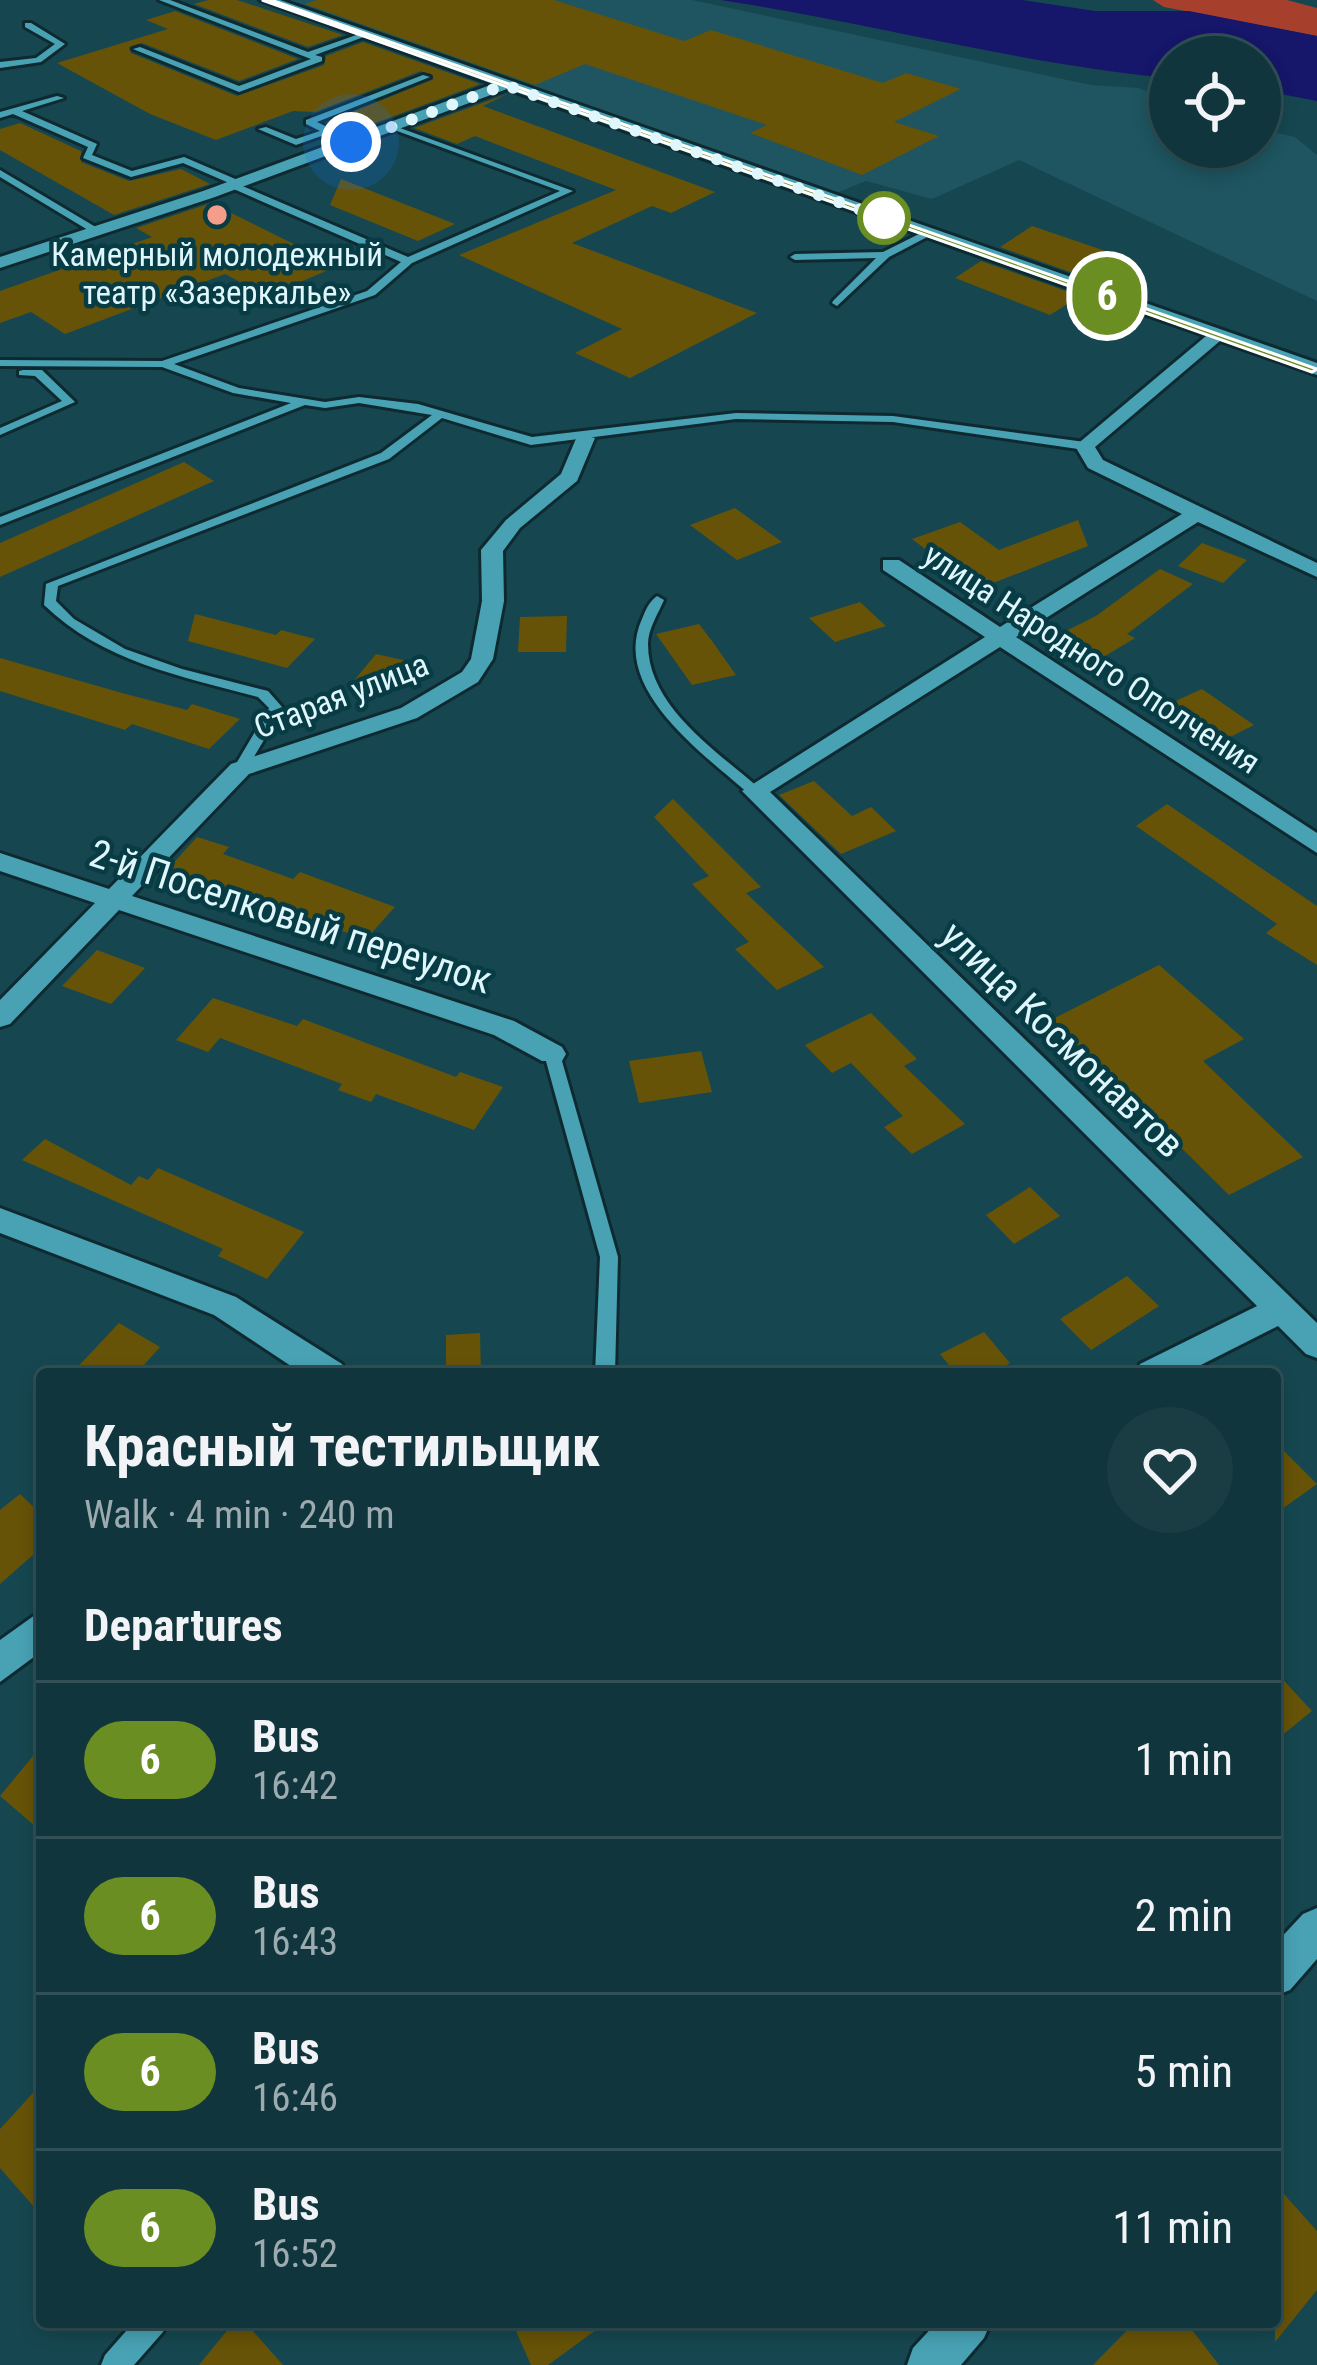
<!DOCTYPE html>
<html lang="en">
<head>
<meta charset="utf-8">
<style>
  body { margin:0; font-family:"Roboto Condensed",sans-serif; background:#193d43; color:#f1f3f6; height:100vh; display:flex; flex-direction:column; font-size:45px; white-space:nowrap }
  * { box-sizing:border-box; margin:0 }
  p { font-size:39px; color:#9cabaf }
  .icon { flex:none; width:66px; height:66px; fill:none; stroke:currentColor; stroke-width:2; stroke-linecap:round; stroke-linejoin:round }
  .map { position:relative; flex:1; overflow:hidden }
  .sheet { position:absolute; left:36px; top:1368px; width:1245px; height:960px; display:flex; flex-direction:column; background:#10353c; border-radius:12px; box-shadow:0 6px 18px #0003,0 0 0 3px #305056 }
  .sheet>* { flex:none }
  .badge { padding:0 24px; border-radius:39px; font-size:42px; line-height:78px }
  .buttons { position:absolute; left:1149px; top:36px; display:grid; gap:24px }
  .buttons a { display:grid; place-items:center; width:132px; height:132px; border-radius:50%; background:#10353c; box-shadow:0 6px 18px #0003,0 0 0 3px #305056; font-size:60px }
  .you { position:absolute; width:60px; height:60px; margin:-30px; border:9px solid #fff; border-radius:50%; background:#1a73e8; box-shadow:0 0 0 18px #1a73e833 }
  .map>.badge { position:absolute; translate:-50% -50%; box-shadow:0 0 0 6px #fff }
  h2 { padding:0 48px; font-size:45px; line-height:108px }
  .round { display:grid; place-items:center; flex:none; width:126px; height:126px; border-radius:63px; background:#193d43 }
  .summary { display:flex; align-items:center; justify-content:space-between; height:204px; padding:0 48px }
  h1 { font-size:57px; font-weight:700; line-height:90px }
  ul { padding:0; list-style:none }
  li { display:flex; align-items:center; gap:36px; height:156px; padding:0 48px; border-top:3px solid #305056 }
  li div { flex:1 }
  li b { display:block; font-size:45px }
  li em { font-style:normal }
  li .badge { min-width:132px; font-weight:700; text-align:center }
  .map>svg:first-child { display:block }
</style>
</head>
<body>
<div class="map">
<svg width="1317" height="2365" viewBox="0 0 1317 2365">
  <rect width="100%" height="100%" fill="#164750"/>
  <path fill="#1e5560" d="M290 0H692L1091 85 1139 88 1170 101V147H1260V129L1295 137 1317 155V301L1019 160 932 199 866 181 836 193Z"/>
  <path fill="#a6402d" d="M1153 0H1287L1317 8V36L1164 7Z"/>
  <path fill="#16166a" d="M721 0H1022L1095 11H1189L1317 36V101L1260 90V57H1170V78C1020 64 871 23 721 0Z"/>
  <path fill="#665308" d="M208 0H237L343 35 308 47 194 4Z
    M317 0H554L684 41 711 30 883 83 906 73 961 89 894 122 939 136 862 175 750 133 767 125 585 64 535 85 305 4Z
    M175 11 298 59 239 81 142 43 129 47 131 53 237 96 324 65 326 56 363 42 480 84 359 129 335 119 434 79 421 71 315 112 293 111 216 140 150 114 57 63 168 29 146 20Z
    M507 94 483 106 715 192 671 213 652 206 572 243 757 313 630 378 575 353 622 329 459 255 616 190 475 136 457 144 414 128Z
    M20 123 81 151V162L129 181 181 169 210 184 114 215 0 150V129Z
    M341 179 455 224 418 241 330 205Z
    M211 203 338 266 267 296 225 274 65 334 31 312 0 323V291L152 237 136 228Z
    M1032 226 1135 261 1101 283 1000 247Z
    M981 261 1080 296 1050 315 955 278Z
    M184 462 214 481 0 577V543Z
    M735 508 782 542 737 560 690 525Z
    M1078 520 1088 546 978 589 912 539 960 522 999 550Z
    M1202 543 1247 560 1223 583 1178 566Z
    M1160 569 1193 584 1127 634 1135 638 1087 667 1044 642 1096 616Z
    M860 602 886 626 835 642 809 618Z
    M195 614 276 635 281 630 315 639 287 668 188 641Z
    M567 616 566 652H518L520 617Z
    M699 624 712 641 736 675 692 685 656 634Z
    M376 654 407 661 383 691 352 683Z
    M0 658 122 693 187 710 192 704 240 719 209 749 132 724 125 730 0 691Z
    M1202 689 1254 725 1212 746 1160 708Z
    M814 781 852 816 871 807 896 831 841 854 779 795Z
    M673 799 761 887 746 893 824 967 777 990 735 949 749 942 692 884 709 876 654 817Z
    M1167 804 1317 906V965L1266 933 1277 924 1136 826Z
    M197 837 229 847 223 854 293 879 300 872 395 907 366 939 165 872Z
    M97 950 145 968 111 1004 62 986Z
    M1159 965 1244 1039 1203 1061 1303 1157 1229 1195 1132 1099 1121 1105 1037 1027Z
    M213 998 297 1026 303 1019 456 1077 460 1072 503 1087 474 1130 376 1094 371 1102 338 1090 342 1084 220 1038 208 1052 176 1040Z
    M871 1013 917 1059 904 1066 965 1124 912 1154 884 1127 903 1116 851 1063 832 1073 805 1045Z
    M701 1051 712 1092 639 1103 629 1061Z
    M45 1139 131 1185 139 1176 148 1180 158 1168 304 1232 267 1279 218 1256 223 1249 22 1160Z
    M1030 1187 1060 1216 1014 1244 986 1215Z
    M1127 1276 1159 1306 1091 1350 1060 1319Z
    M119 1323 160 1347 136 1374H71Z
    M984 1332 1010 1363 990 1374H956L940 1354Z
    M480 1333 481 1374H446V1335Z
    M1275 1442 1317 1484 1275 1514Z
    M20 1494 42 1515V1547L0 1584V1510Z
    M1275 1671 1312 1711 1275 1741Z
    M42 1745V1832L0 1796Z
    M42 2083V2216L0 2168V2129Z
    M1275 2184 1317 2231V2290L1275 2342Z
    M234 2322H245L283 2365H199Z
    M512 2322H607L548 2365H531Z
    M1135 2322H1186L1219 2365H1093Z"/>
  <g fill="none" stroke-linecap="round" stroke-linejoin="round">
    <defs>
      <path id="lane" d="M159 0H170L308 52 362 33 369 35 315 55 322 57V61L239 92 133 49 140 47 239 86 311 59Z
        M25 23H31L65 44 41 62 0 68V62L36 58 55 44 25 27Z
        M423 75 430 77 317 122 354 140V144L327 134 296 145 258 129 266 127 296 139 320 131 306 124V120Z
        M57 96 64 98 22 111 97 144 92 155 132 171 184 157 240 181V185L408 257 560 191 389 128V124L573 191 412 263 375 295 174 364 239 388 325 402 359 397 418 404 532 437 736 413 893 416 1085 442 1091 446 1085 450 893 422 736 419 531 445 442 418 389 459 58 586 56 601 74 619 125 649 182 669 268 691 283 708 245 772H235L233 769 269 708 258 697C181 676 103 662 44 605L46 584 381 453 432 415 359 403 325 408 305 405 0 525V517L291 403 233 393 162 367 0 366V360L162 361 367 291 401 262 229 187V183L183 163 131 177 83 158 88 147 13 114 0 118V112Z
        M0 170 99 229 101 231 93 233 0 177Z
        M927 230 932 233 931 235 889 257 837 306 832 303 833 301 876 258 795 260 790 257 795 254 883 252Z
        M23 370H42L75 402 0 435V428L62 401 35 376 19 375V371Z
        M657 596 664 600C658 614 648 629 648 644 648 707 717 751 759 788V794H749C704 754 610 689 642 619 646 609 649 602 657 596Z
        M552 1048 560 1054 618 1257 615 1374H595L600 1257 544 1054Z
        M134 2322H167L163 2332 134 2365H101L105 2355Z"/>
      <path id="street" d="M1212 331 1227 335 1095 447 1103 460 1317 563V577L1198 522 1016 637 1317 833V853L1000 647 770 792 1317 1323V1358L1306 1354 1278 1326 1183 1374H1136L1140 1364 1257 1306 742 791 985 637 883 570V560H899L1000 627 1182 514 1088 468 1075 446Z
        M578 434 595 438 577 481 520 528 503 551 504 601 493 659 478 682 417 718 249 774 132 896 514 1021 562 1047 566 1054 562 1061H542L494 1035 119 910 10 1024 0 1027V1000L95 903 0 871V853L109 889 231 764 401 708 462 672 471 659 482 601 481 550 506 520 561 474Z
        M0 1208 236 1297 342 1364 346 1374H303L214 1315 0 1233Z
        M42 1610V1651L0 1682V1640Z
        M1317 1908V1959L1290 1990 1275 1996V1944L1303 1914Z
        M937 2322H991L984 2338 961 2365H907L913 2348Z"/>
      <path id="secondary" d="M260 0H280L1317 363V375L507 89 215 197 0 268V257L203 191 493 84Z"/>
    </defs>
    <use href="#lane" stroke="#0e2a30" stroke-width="6"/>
    <use href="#street" stroke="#0e2a30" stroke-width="6"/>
    <use href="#secondary" stroke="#0e2a30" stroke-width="6"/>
    <use href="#lane" fill="#48a2b4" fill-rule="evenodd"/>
    <use href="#street" fill="#48a2b4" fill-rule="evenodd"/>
    <use href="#secondary" fill="#48a2b4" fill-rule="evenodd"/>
  </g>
  <path fill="#6b8e23" stroke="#fff" stroke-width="3" d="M262 0H271L1317 369 1312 372Z"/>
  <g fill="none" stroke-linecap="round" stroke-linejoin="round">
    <path stroke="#def6fc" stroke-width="12" stroke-dasharray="0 21.6" d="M351 142 505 85 884 218"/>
  </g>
  <circle fill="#f49d8b" stroke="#083c45" stroke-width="4.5" cx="217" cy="215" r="12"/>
  <circle fill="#fff" stroke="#6b8e23" stroke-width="6" cx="884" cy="218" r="24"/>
  <g text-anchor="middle" stroke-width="9" stroke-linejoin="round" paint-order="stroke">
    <g font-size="33" fill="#def6fc" stroke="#083c45">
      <text x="217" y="266">Камерный молодежный<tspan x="217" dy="38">театр «Зазеркалье»</tspan></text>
    </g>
    <g font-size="33" fill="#def6fc" stroke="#083c45">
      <text transform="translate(1092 658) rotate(33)" y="12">улица Народного Ополчения</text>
      <text transform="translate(341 695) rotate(-21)" y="12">Старая улица</text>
    </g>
    <g font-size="39" fill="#def6fc" stroke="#083c45">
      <text transform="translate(291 916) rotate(18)" y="14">2-й Поселковый переулок</text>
      <text transform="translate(1063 1039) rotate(44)" y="14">улица Космонавтов</text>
    </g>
  </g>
</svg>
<div class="buttons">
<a><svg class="icon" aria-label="locate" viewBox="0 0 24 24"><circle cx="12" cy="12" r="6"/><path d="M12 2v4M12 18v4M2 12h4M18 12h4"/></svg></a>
</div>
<div class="you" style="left:351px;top:142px"></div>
<b class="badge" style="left:1107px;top:296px;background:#6b8e23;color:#fff">6</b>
<section class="sheet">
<div class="summary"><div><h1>Красный тестильщик</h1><p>Walk · 4 min · 240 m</p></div><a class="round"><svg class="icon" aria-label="heart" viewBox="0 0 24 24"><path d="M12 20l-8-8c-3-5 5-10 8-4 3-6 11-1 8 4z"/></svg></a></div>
<h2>Departures</h2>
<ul>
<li><span class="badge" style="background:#6b8e23;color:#fff">6</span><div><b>Bus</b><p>16:42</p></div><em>1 min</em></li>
<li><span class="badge" style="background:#6b8e23;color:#fff">6</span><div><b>Bus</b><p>16:43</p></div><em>2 min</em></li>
<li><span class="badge" style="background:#6b8e23;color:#fff">6</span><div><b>Bus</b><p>16:46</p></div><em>5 min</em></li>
<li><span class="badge" style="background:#6b8e23;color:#fff">6</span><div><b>Bus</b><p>16:52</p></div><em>11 min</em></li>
</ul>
</section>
</div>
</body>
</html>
